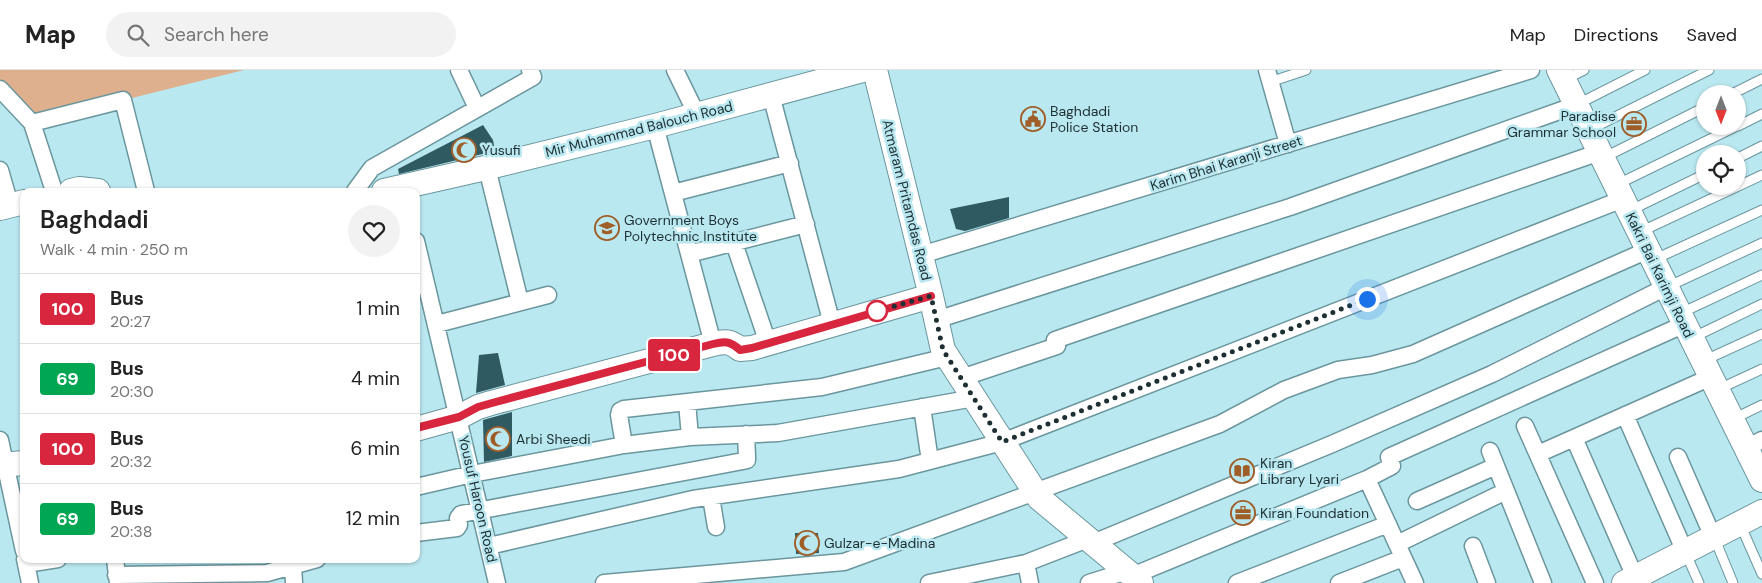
<!DOCTYPE html>
<html lang="en">
<head>
<meta charset="utf-8">
<style>
  body { margin:0; font-family:"DM Sans",sans-serif; background:#f2f2f2; color:#222; height:100vh; display:flex; flex-direction:column; font-size:19px; white-space:nowrap }
  * { box-sizing:border-box; margin:0 }
  p { font-size:16px; color:#767676 }
  .icon { flex:none; width:28px; height:28px; fill:none; stroke:currentColor; stroke-width:2; stroke-linecap:round; stroke-linejoin:round }
  .map { position:relative; flex:1; overflow:hidden }
  .details { position:absolute; left:20px; top:118px; width:400px; height:375px; display:flex; flex-direction:column; background:#fff; border-radius:10px; box-shadow:0 1px 4px #0004 }
  .details>* { flex:none }
  .badge { padding:0 10px; border-radius:4px; font-size:18px; line-height:32px }
  .needle { width:32px; rotate:180deg }
  .tools { position:absolute; left:1696px; top:15px; display:grid; gap:10px }
  .tools a { display:grid; place-items:center; width:50px; height:50px; border-radius:50%; background:#fff; box-shadow:0 1px 4px #0004; font-size:25px }
  .you { position:absolute; width:25px; height:25px; margin:-12px; border:4px solid #fff; border-radius:50%; background:#1a73e8; box-shadow:0 0 0 8px #1a73e833 }
  .map>.badge { position:absolute; translate:-50% -50%; box-shadow:0 0 0 2px #fff }
  .round { display:grid; place-items:center; flex:none; width:52px; height:52px; border-radius:26px; background:#f2f2f2 }
  .headline { display:flex; align-items:center; justify-content:space-between; height:85px; padding:0 20px }
  h1 { font-size:24px; font-weight:600; line-height:38px }
  ul { padding:0; list-style:none }
  li { display:flex; align-items:center; gap:15px; height:70px; padding:0 20px; border-top:1px solid #e0e0e0 }
  li div { flex:1 }
  li b { display:block; font-size:19px }
  li em { font-style:normal }
  li .badge { min-width:55px; font-weight:700; text-align:center }
  header { display:flex; align-items:center; gap:30px; box-sizing:border-box; height:70px; padding:0 25px; background:#fff; border-bottom:1px solid #e0e0e0 }
  header strong { font-size:24px }
  nav { display:flex; gap:28px; margin-inline-start:auto; font-size:18px }
  .search { width:350px; height:45px; background:#f2f2f2; display:flex; align-items:center; gap:12px; box-sizing:border-box; padding:0 18px; border-radius:28px; color:#767676; font-size:19px }
  .map>svg:first-child { display:block }
</style>
</head>
<body>
<header>
<strong>Map</strong>
<div class="search"><svg class="icon" aria-label="search" viewBox="0 0 24 24"><circle cx="10" cy="10" r="6"/><path d="M15 15l6 6"/></svg>Search here</div>
<nav><a>Map</a><a>Directions</a><a>Saved</a></nav>
</header>
<div class="map">
<svg width="1762" height="513" viewBox="0 0 1762 513">
  <rect width="100%" height="100%" fill="#bae8f1"/>
  <path fill="#dfb08e" d="M0 0H244L32 53 0 19Z"/>
  <path fill="#305a62" d="M483 55 493 70 495 81 399 104 398 99Z
    M1009 127V148L965 161 956 159 950 139Z
    M498 283 505 315 476 323 479 285Z
    M512 342V386L484 392 483 350Z
    M795 463H818L819 483 796 484Z"/>
  <g fill="none" stroke-linecap="round" stroke-linejoin="round">
    <defs>
      <path id="lane" d="M1564 10 1584 0
        M1270 12 1306 0
        M1732 24 1762 9
        M1576 35 1645 0
        M1738 56 1762 44
        M1589 60 1709 0
        M1603 88 1705 37
        M1738 88 1762 76
        M1618 114 1737 56
        M1629 141 1705 104
        M1640 162 1762 105
        M1653 190 1762 140
        M1667 217 1762 173
        M1681 243 1762 205
        M1692 268 1762 234
        M1703 291 1762 264
        M1719 319 1762 299
        M1733 349 1762 335
        M1740 454 1762 504
        M1714 467 1733 513
        M1686 484 1699 513"/>
      <path id="street" d="M459 0 477 38
        M675 0 697 45
        M1267 0 1288 74
        M0 19 32 53 54 121
        M771 25 832 254
        M32 53 123 30 146 121
        M655 56 713 274
        M487 98 520 232
        M0 100 10 135
        M355 121 372 98 533 7 530 0
        M673 123 790 93
        M416 171 497 513
        M734 173 768 273
        M689 184 806 154
        M921 185 1531 0
        M936 250 1290 137 1576 35
        M437 254 548 225
        M961 308 1057 276 1055 270 1600 82
        M687 332 690 367
        M922 337 930 391
        M1625 345 1685 482
        M1525 356 1595 513
        M1574 368 1635 507
        M0 370 24 481
        M624 375 619 345 620 341 624 339 822 317 947 287
        M1746 378 1762 370
        M1490 381 1543 513
        M1538 384 1711 307
        M1678 387 1713 467
        M1367 409 1415 513
        M416 417 472 404 624 375 690 367 778 363 974 328
        M711 427 716 457
        M1417 431 1496 396
        M416 463 457 458 459 455 458 448 461 444 743 391 747 390V387L746 364
        M1093 473 1332 374 1492 304 1666 217
        M1397 474 1506 421
        M489 476 693 429 899 399 1002 372 1623 129
        M1473 476 1487 513
        M25 489 30 513
        M115 489 118 513
        M1026 493 1030 513
        M26 494 58 489
        M293 495 294 513
        M116 505 267 503 317 489
        M1132 506 1367 409 1392 396 1389 387 1685 254
        M604 513 844 492 1220 354 1284 320 1338 300 1372 295 1413 284 1648 180
        M929 513 1026 493 1088 469
        M1089 513 1127 501
        M1237 513 1388 454
        M1339 513 1403 488"/>
      <path id="secondary" d="M875 0 931 226 943 280 1039 428 1141 513
        M1559 0 1762 410
        M71 121 79 119 98 121
        M384 121 481 99 655 56 863 0
        M0 138 24 132
        M416 359 459 347 478 337 491 333 713 274C725 271 730 271 740 279L752 278 931 226
        M0 395 24 393
        M1624 513 1762 442"/>
    </defs>
    <use href="#lane" stroke="#6b969e" stroke-width="11"/>
    <use href="#street" stroke="#6b969e" stroke-width="19"/>
    <use href="#secondary" stroke="#6b969e" stroke-width="26"/>
    <use href="#lane" stroke="#fff" stroke-width="9"/>
    <use href="#street" stroke="#fff" stroke-width="16"/>
    <use href="#secondary" stroke="#fff" stroke-width="24"/>
  </g>
  <g fill="none" stroke-linecap="round" stroke-linejoin="round">
    <defs>
      <path id="line" d="M416 358 459 347 478 337 492 333 713 274C725 271 730 271 740 280L752 278 931 226"/>
    </defs>
    <use href="#line" stroke="#fff" stroke-width="11"/>
    <use href="#line" stroke="#d7263d" stroke-width="8"/>
    <path stroke="#1d2f32" stroke-width="5" stroke-dasharray="0 9" d="M877 241 931 226 943 280 1002 372 1367 229"/>
  </g>
  <defs>
    <symbol id="civic-ring" viewBox="-11 -11 22 22"><circle r="9.5" fill="#bae8f1" stroke="#9f5e28" stroke-width="1.5"/><path d="M-.6-6.5H3V-4.5H.6V-3L4-1V1h2V6H-6V1h2V-1L-.6-3ZM-1.2 2.5V6h2.4V2.5Z" fill="#9f5e28"/></symbol>
    <symbol id="office-ring" viewBox="-11 -11 22 22"><circle r="9.5" fill="#bae8f1" stroke="#9f5e28" stroke-width="1.5"/><path d="M-6-3h4V-5.5h4V-3h4V5H-6ZM-1-4.5V-3h2v-1.5ZM-6 0V1H6V0Z" fill="#9f5e28"/></symbol>
    <symbol id="mosque-ring" viewBox="-11 -11 22 22"><circle r="9.5" fill="#bae8f1" stroke="#9f5e28" stroke-width="1.5"/><path d="M3.5-4.9A6 6 0 1 0 3.5 4.9A5 5 0 1 1 3.5-4.9Z" fill="#9f5e28"/></symbol>
    <symbol id="school-ring" viewBox="-11 -11 22 22"><circle r="9.5" fill="#bae8f1" stroke="#9f5e28" stroke-width="1.5"/><path d="M0-5L7-2L0 1L-7-2ZM-4 1L0 2.5L4 1V4Q0 6-4 4Z" fill="#9f5e28"/></symbol>
    <symbol id="library-ring" viewBox="-11 -11 22 22"><circle r="9.5" fill="#bae8f1" stroke="#9f5e28" stroke-width="1.5"/><path d="M-6-4Q-3-5.5-.7-3.5V5Q-3 3-6 4ZM6-4Q3-5.5 .7-3.5V5Q3 3 6 4Z" fill="#9f5e28"/></symbol>
  </defs>
  <g fill-rule="evenodd">
    <use href="#civic-ring" x="1019" y="35" width="28" height="28"/>
    <use href="#office-ring" x="1620" y="40" width="28" height="28"/>
    <use href="#mosque-ring" x="450" y="66" width="28" height="28"/>
    <use href="#school-ring" x="593" y="144" width="28" height="28"/>
    <use href="#mosque-ring" x="484" y="355" width="28" height="28"/>
    <use href="#library-ring" x="1228" y="387" width="28" height="28"/>
    <use href="#office-ring" x="1229" y="429" width="28" height="28"/>
    <use href="#mosque-ring" x="793" y="459" width="28" height="28"/>
  </g>
  <circle fill="#fff" stroke="#d7263d" stroke-width="2.5" cx="877" cy="241" r="10"/>
  <g text-anchor="middle" stroke-width="5" stroke-linejoin="round" paint-order="stroke">
    <g font-size="14" fill="#1d2f32" stroke="#bae8f1" text-anchor="start">
      <text x="1050" y="46">Baghdadi<tspan x="1050" dy="16">Police Station</tspan></text>
      <text x="1616" y="51" text-anchor="end">Paradise<tspan x="1616" dy="16">Grammar School</tspan></text>
      <text x="482" y="85">Yusufi</text>
      <text x="624" y="155">Government Boys<tspan x="624" dy="16">Polytechnic Institute</tspan></text>
      <text x="516" y="374">Arbi Sheedi</text>
      <text x="1260" y="398">Kiran<tspan x="1260" dy="16">Library Lyari</tspan></text>
      <text x="1260" y="448">Kiran Foundation</text>
      <text x="824" y="478">Gulzar-e-Madina</text>
    </g>
    <g font-size="14" fill="#1d2f32" stroke="#bae8f1">
      <text transform="translate(639 59) rotate(-14)" y="5">Mir Muhammad Balouch Road</text>
      <text transform="translate(1226 93) rotate(-17)" y="5">Karim Bhai Karanji Street</text>
      <text transform="translate(907 130) rotate(76)" y="5">Atmaram Pritamdas Road</text>
      <text transform="translate(1660 205) rotate(64)" y="5">Kakri Bai Karimji Road</text>
      <text transform="translate(478 429) rotate(77)" y="5">Yousuf Haroon Road</text>
    </g>
  </g>
</svg>
<div class="tools">
<a><svg class="needle" viewBox="-14 -14 28 28"><path d="M0-13l5 13h-10z" fill="#e53935"/><path d="M0 13l5-13h-10z" fill="#767676"/></svg></a>
<a><svg class="icon" aria-label="locate" viewBox="0 0 24 24"><circle cx="12" cy="12" r="6"/><path d="M12 2v4M12 18v4M2 12h4M18 12h4"/></svg></a>
</div>
<div class="you" style="left:1367px;top:229px"></div>
<b class="badge" style="left:674px;top:285px;background:#d7263d;color:#fff">100</b>
<section class="details">
<div class="headline"><div><h1>Baghdadi</h1><p>Walk · 4 min · 250 m</p></div><a class="round"><svg class="icon" aria-label="heart" viewBox="0 0 24 24"><path d="M12 20l-8-8c-3-5 5-10 8-4 3-6 11-1 8 4z"/></svg></a></div>
<ul>
<li><span class="badge" style="background:#d7263d;color:#fff">100</span><div><b>Bus</b><p>20:27</p></div><em>1 min</em></li>
<li><span class="badge" style="background:#00a651;color:#fff">69</span><div><b>Bus</b><p>20:30</p></div><em>4 min</em></li>
<li><span class="badge" style="background:#d7263d;color:#fff">100</span><div><b>Bus</b><p>20:32</p></div><em>6 min</em></li>
<li><span class="badge" style="background:#00a651;color:#fff">69</span><div><b>Bus</b><p>20:38</p></div><em>12 min</em></li>
</ul>
</section>
</div>
</body>
</html>
